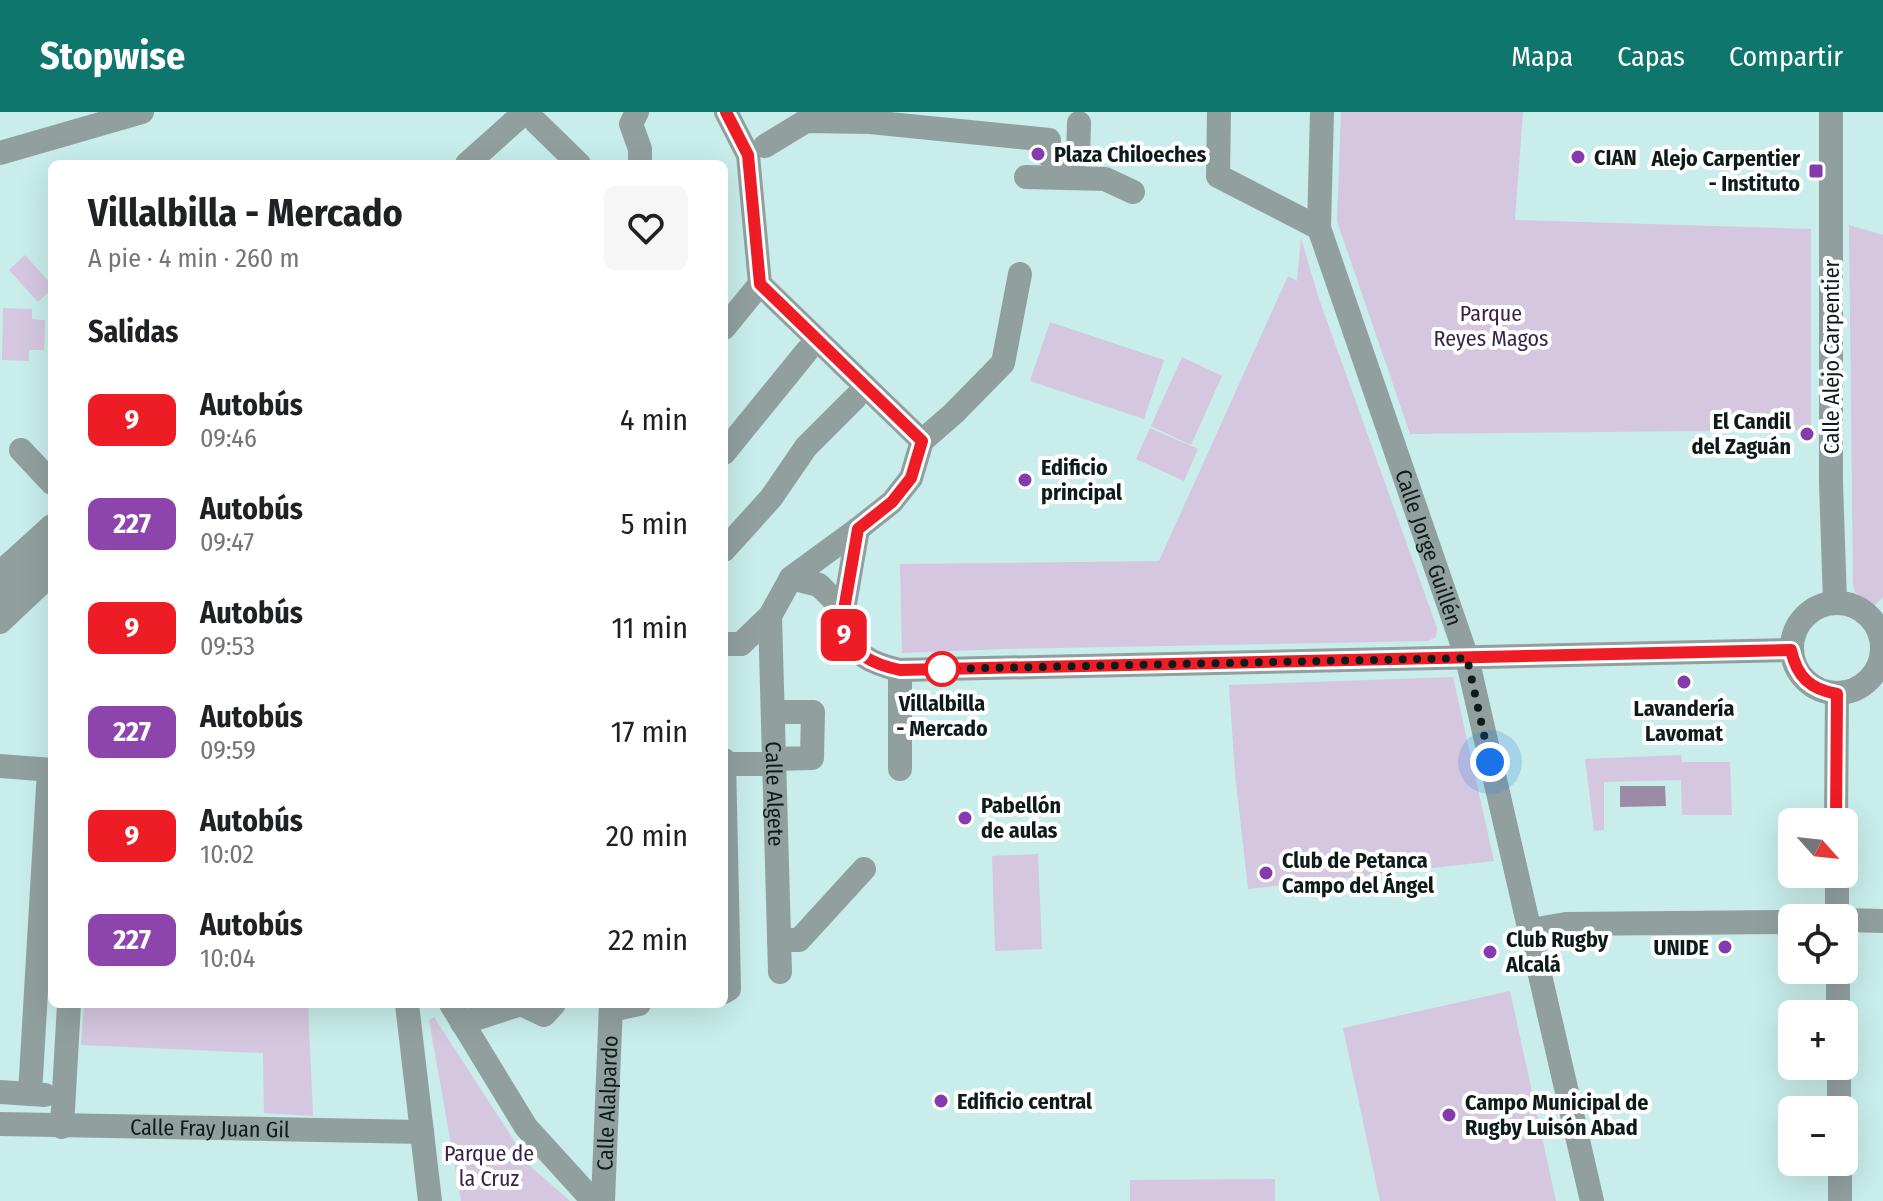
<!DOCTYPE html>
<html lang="es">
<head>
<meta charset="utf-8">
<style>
  body { margin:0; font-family:"Fira Sans Condensed",sans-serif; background:#f6f6f6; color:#202124; height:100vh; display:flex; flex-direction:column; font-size:30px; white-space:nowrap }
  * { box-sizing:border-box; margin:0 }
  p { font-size:26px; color:#757577 }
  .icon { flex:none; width:44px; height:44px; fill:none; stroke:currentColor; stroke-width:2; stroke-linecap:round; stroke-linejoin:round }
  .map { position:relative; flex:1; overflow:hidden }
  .drawer { position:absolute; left:48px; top:48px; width:680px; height:848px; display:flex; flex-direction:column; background:#fff; border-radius:12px; box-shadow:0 8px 32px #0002 }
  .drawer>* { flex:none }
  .badge { padding:0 16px; border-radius:12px; font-size:28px; line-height:52px }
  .needle { width:52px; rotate:117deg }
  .controls { position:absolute; left:1778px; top:696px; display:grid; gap:16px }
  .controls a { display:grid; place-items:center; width:80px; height:80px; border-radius:12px; background:#fff; box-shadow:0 8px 32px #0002; font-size:40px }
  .you { position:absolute; width:40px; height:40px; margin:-20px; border:6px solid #fff; border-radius:50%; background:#1a73e8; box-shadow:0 0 0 12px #1a73e833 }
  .map>.badge { position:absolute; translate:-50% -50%; box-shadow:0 0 0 4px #fff }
  h2 { padding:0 40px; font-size:30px; line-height:72px }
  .round { display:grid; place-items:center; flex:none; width:84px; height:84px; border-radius:12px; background:#f6f6f6 }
  .summary { display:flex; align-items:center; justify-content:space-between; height:136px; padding:0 40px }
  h1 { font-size:38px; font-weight:700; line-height:60px }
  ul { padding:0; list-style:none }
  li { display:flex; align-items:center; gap:24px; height:104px; padding:0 40px }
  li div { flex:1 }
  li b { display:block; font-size:30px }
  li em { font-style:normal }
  li .badge { min-width:88px; font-weight:700; text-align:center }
  header { display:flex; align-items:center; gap:48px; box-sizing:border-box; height:112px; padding:0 40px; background:#0f766e; color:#fff }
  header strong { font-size:38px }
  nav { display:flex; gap:44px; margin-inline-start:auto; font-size:28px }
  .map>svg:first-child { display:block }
</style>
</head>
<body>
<header>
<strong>Stopwise</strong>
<nav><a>Mapa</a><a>Capas</a><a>Compartir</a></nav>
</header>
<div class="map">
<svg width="1883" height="1089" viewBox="0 0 1883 1089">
  <rect width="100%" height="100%" fill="#c8edea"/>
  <path fill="#d5c7df" d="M1341 0H1523L1515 108 1811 117V318L1410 322 1337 109Z
    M1849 113 1883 123V485L1875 493 1855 480 1853 474Z
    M1301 126 1319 187 1437 516 1436 525 1428 529 1003 537 902 541 900 452 1159 449 1288 164 1297 169Z
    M25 143 52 173V177L38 190 9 158Z
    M3 196 32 197V207L45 208 44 238H29V249L2 248Z
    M1050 210 1164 248 1144 307 1030 269Z
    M1182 245 1222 264 1191 333 1151 314Z
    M1150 316 1198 337 1184 369 1136 347Z
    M1453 565 1494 749 1248 777 1235 662 1229 573Z
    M1681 643 1682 650H1730L1732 703H1682L1681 668 1604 670V718L1594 719 1585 647Z
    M1038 742 1042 837 995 839 992 744Z
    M1510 879 1556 1089H1380L1343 916Z
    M84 892H308L313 1004 264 1001 263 941 81 933Z
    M434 905 531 1055 570 1089H461L429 908Z
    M1275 1067V1089H1130V1068Z"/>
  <path fill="#9b8ba6" d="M1620 674H1665L1666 694 1620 695Z"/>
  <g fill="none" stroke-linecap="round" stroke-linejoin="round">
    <g stroke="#91a09f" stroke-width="24">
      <path d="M637 0 631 12 640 37V52"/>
      <path d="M726 0 748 43 760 172 922 329"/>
      <path d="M1219 0 1218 64 1319 116"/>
      <path id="s1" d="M1322 0 1319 116 1467 546 1592 1089"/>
      <path d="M1831 0V371L1835 490"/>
      <path d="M537 11 579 52"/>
      <path d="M765 34 806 9 870 10 1049 28 1048 43 1060 44"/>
      <path d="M0 41 142 0"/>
      <path d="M1078 45 1079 11"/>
      <path d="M467 52 525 0"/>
      <path d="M1026 65 1105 67 1133 80"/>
      <path d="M724 216 760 172"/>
      <path d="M922 329 911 366 892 390 858 417 841 515C852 542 872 552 900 558L1791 538"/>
      <path d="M922 329 954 301 1003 251 1020 162"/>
      <path d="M21 338 52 371"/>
      <path d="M724 341 807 239"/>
      <path d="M724 438 771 386 806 335 855 286"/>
      <path d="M0 461 52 414"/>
      <path d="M791 466 858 417"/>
      <path d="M0 484 52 437"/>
      <circle cx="1837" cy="536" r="45"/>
      <path id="s2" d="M770 504 780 860"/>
      <path d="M0 510 52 461"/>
      <path d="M724 532H741L770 504 791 466 819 473 843 497"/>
      <path d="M900 558V657"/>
      <path d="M724 648 729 877 724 880"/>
      <path d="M724 652H766L774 647 812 646 813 600H773"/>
      <path d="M0 654 52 658"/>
      <path d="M1836 710 1837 582"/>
      <path d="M1837 762V806"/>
      <path d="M1844 808 1883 809"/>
      <path d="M1531 818 1566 812 1792 810"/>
      <path d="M779 828H799L864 757"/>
      <path d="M1838 858V902"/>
      <path d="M407 892 430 1089"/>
      <path d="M451 892 526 1015 587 1082 603 1087"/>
      <path d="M611 898 639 892"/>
      <path d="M462 911 518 893H523L544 903 554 892"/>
      <path d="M1839 954V998"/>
      <path d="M0 980 45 983"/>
      <path d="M30 982 49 658"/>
      <path id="s3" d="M0 1012 422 1020"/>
      <path d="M62 1015 69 892"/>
      <path d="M1840 1050V1089"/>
      <path id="s4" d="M603 1089 611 892"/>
    </g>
  </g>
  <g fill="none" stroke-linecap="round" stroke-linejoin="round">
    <defs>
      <path id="line" d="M726 0 748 43 760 172 922 329 911 366 892 390 858 417 841 515C852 542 872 552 900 558L1791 538C1797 565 1810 577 1837 582L1836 710"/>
    </defs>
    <use href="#line" stroke="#fff" stroke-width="18"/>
    <use href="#line" stroke="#ee1c25" stroke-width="12"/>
    <path stroke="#0d1b1a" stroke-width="8" stroke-dasharray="0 14.4" d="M942 557 1467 546 1490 650"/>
  </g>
  <g fill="#853bad" stroke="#fff" stroke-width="3">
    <circle cx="1038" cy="42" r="8"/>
    <circle cx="1578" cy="45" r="8"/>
    <rect x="1808" y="51" width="16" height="16" rx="4"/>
    <circle cx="1807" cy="322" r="8"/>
    <circle cx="1025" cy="368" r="8"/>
    <circle cx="1684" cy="570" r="8"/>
    <circle cx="965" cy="706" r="8"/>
    <circle cx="1266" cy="761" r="8"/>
    <circle cx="1725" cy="835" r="8"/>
    <circle cx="1490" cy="840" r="8"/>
    <circle cx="941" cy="989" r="8"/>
    <circle cx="1449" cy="1003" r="8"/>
  </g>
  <circle fill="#fff" stroke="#ee1c25" stroke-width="4" cx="942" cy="557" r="16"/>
  <g text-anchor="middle" stroke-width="8" stroke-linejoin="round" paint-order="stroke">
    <g font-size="22" font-weight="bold" fill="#0d1b1a" stroke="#fff" text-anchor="start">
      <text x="1054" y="50">Plaza Chiloeches</text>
      <text x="1594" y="53">CIAN</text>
      <text x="1800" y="54" text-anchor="end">Alejo Carpentier<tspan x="1800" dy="25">- Instituto</tspan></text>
      <text x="1791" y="317" text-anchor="end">El Candil<tspan x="1791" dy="25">del Zaguán</tspan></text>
      <text x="1041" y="363">Edificio<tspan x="1041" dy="25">principal</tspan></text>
      <text x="1684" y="604" text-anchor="middle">Lavandería<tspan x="1684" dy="25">Lavomat</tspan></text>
      <text x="981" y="701">Pabellón<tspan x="981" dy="25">de aulas</tspan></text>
      <text x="1282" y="756">Club de Petanca<tspan x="1282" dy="25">Campo del Ángel</tspan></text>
      <text x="1506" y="835">Club Rugby<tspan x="1506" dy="25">Alcalá</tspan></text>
      <text x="1709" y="843" text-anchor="end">UNIDE</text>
      <text x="957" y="997">Edificio central</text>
      <text x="1465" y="998">Campo Municipal de<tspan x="1465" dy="25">Rugby Luisón Abad</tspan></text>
    </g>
    <g font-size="22" fill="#392147" stroke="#fff">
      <text x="1491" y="209">Parque<tspan x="1491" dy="25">Reyes Magos</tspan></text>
      <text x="489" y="1049">Parque de<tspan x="489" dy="25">la Cruz</tspan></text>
    </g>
    <g font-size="22" fill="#0d1b1a" stroke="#fff">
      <text transform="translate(1831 245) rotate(-90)" y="8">Calle Alejo Carpentier</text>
      <text dy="8" stroke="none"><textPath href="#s1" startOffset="454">Calle Jorge Guillén</textPath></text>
      <text dy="8" stroke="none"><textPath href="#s2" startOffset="178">Calle Algete</textPath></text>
      <text dy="8" stroke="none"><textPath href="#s4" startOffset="98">Calle Alalpardo</textPath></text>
      <text dy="8" stroke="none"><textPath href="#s3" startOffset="210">Calle Fray Juan Gil</textPath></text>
    </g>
    <g font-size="22" font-weight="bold" fill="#0d1b1a" stroke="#fff">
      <text x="942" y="599">Villalbilla<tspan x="942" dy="25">- Mercado</tspan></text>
    </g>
  </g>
</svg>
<div class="controls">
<a><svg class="needle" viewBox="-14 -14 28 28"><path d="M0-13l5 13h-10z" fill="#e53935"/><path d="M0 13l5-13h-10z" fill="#757577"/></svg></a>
<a><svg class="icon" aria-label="locate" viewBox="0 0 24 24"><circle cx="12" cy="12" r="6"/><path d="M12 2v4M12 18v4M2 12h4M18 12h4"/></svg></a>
<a>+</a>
<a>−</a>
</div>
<div class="you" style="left:1490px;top:650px"></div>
<b class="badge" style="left:844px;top:523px;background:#ee1c25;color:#fff">9</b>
<section class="drawer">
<div class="summary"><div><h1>Villalbilla - Mercado</h1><p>A pie · 4 min · 260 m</p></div><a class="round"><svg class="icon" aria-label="heart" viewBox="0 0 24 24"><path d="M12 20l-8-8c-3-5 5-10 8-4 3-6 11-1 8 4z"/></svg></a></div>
<h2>Salidas</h2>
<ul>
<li><span class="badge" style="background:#ee1c25;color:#fff">9</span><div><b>Autobús</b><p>09:46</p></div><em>4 min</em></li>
<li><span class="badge" style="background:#8e44ad;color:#fff">227</span><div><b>Autobús</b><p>09:47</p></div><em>5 min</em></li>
<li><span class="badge" style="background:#ee1c25;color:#fff">9</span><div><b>Autobús</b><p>09:53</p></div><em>11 min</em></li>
<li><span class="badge" style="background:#8e44ad;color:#fff">227</span><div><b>Autobús</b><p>09:59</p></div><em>17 min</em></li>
<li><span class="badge" style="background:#ee1c25;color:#fff">9</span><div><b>Autobús</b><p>10:02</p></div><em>20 min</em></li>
<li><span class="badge" style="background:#8e44ad;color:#fff">227</span><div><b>Autobús</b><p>10:04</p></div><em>22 min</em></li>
</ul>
</section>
</div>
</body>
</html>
